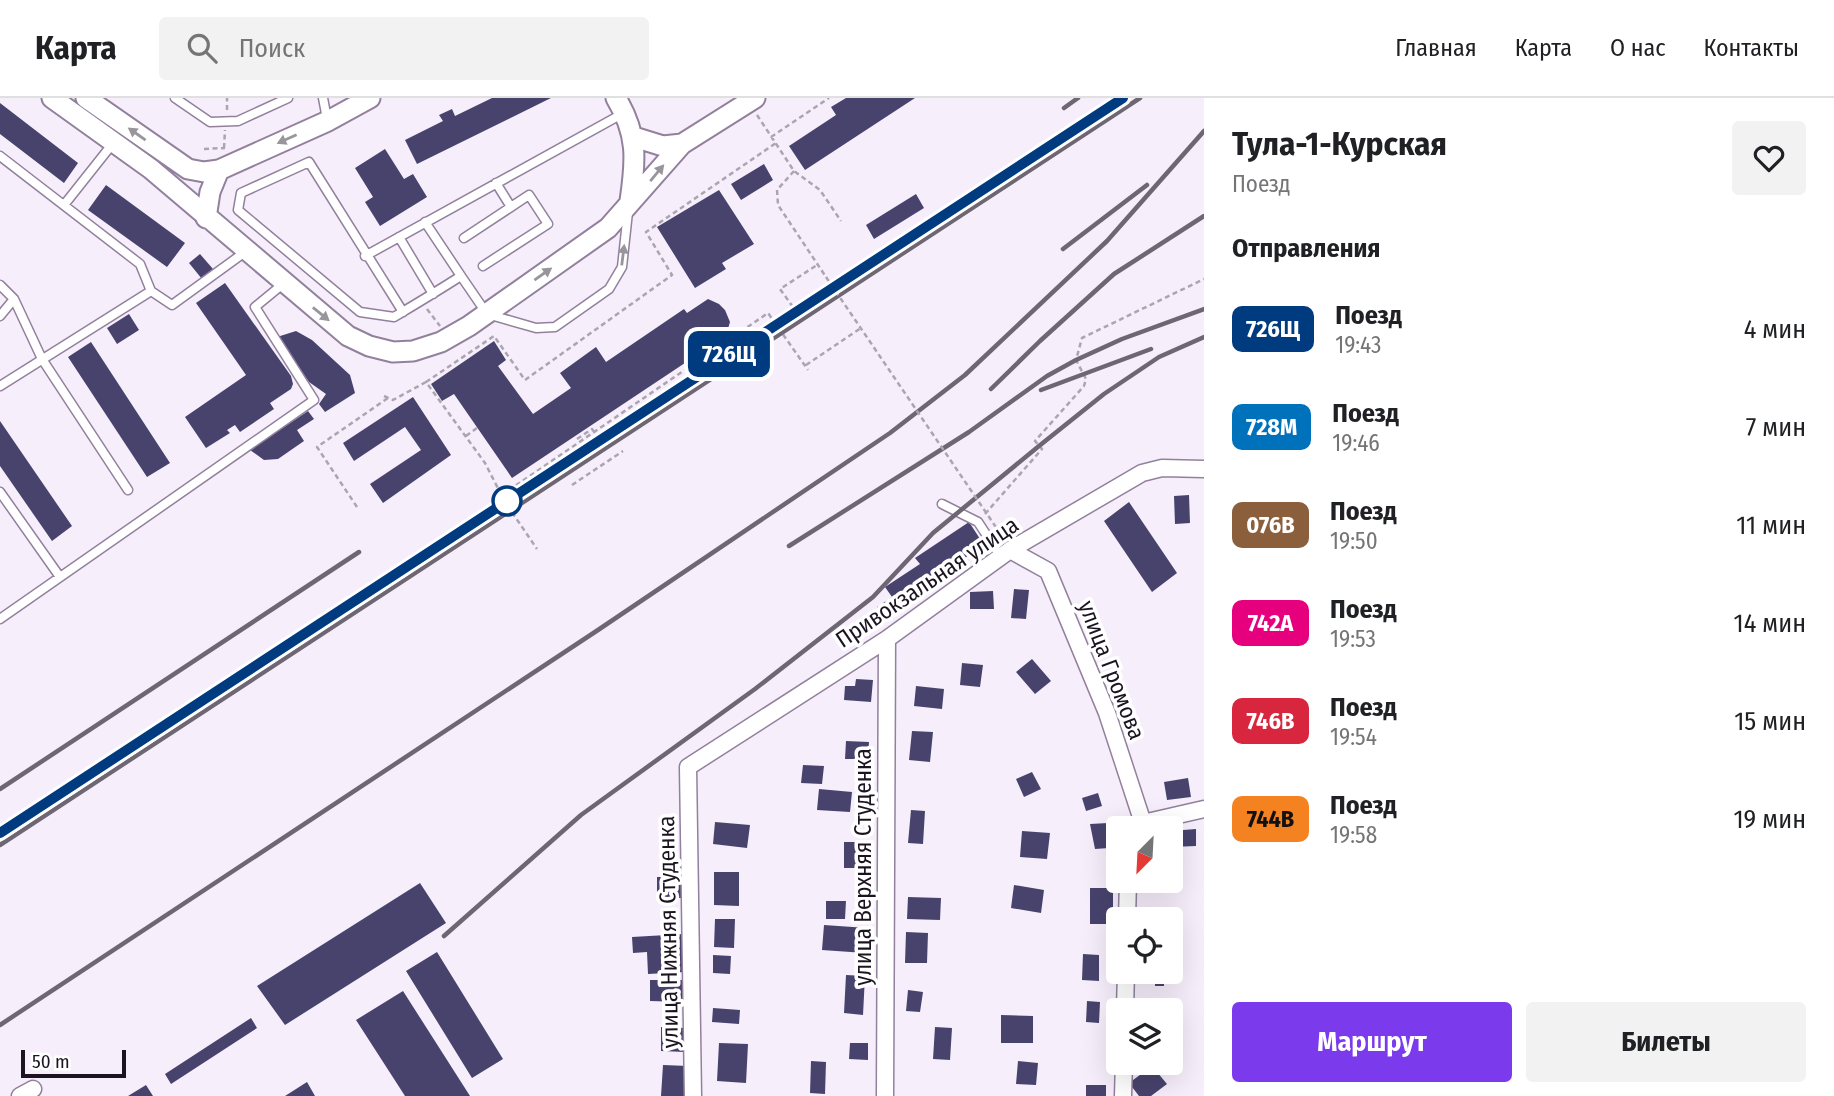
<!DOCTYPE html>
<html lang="ru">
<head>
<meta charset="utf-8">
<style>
  body { margin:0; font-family:"Fira Sans Condensed",sans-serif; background:#f2f2f2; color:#202124; height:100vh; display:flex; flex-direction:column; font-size:26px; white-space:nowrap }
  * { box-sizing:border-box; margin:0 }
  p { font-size:23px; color:#757577 }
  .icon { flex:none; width:38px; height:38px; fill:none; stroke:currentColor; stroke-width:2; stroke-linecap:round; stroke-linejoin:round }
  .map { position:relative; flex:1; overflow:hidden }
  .side { display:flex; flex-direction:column; background:#fff; width:630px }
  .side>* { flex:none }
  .badge { padding:0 14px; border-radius:10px; font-size:24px; line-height:46px }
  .needle { width:46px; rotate:204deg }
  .tools { position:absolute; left:1106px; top:718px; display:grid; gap:14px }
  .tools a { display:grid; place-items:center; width:77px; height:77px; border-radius:7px; background:#fff; box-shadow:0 7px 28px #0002; font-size:35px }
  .scale { position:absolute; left:21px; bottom:18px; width:105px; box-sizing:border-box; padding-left:7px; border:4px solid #1b1420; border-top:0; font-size:19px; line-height:24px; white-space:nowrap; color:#1b1420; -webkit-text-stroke:5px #fff; paint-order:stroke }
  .map>.badge { position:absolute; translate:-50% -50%; box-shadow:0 0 0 4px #fff }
  h2 { padding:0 28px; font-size:26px; line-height:63px }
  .round { display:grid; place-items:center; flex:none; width:74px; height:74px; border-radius:7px; background:#f2f2f2 }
  .summary { display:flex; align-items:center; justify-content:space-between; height:119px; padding:0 28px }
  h1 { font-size:33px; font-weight:700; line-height:52px }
  .cta { display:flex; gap:14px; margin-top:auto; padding:14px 28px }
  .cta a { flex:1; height:80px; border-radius:7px; background:#7c3aed; color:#fff; font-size:28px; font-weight:700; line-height:80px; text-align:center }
  .cta a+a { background:#f2f2f2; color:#202124 }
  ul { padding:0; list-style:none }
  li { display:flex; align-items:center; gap:21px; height:98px; padding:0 28px }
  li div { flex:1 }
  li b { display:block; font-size:26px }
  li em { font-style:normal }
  li .badge { min-width:77px; font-weight:700; text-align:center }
  header { display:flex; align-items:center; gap:42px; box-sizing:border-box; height:98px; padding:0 35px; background:#fff; border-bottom:2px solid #e0e0e0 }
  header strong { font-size:33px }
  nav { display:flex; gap:38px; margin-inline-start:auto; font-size:24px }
  .search { width:490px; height:63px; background:#f2f2f2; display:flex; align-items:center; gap:18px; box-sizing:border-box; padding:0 24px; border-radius:7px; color:#757577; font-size:26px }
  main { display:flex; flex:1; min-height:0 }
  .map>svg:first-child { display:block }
</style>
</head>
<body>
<header>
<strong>Карта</strong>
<div class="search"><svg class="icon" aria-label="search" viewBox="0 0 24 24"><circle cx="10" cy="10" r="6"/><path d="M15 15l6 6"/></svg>Поиск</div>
<nav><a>Главная</a><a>Карта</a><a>О нас</a><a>Контакты</a></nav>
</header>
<main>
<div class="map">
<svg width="1204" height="998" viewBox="0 0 1204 998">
  <rect width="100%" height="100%" fill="#f6eefb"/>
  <path fill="#48436d" d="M492 0H551L417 66 405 42 443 23 439 17 452 11 455 18Z
    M846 0H915L805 72 789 48 836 17 831 9Z
    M0 5 78 65 64 85 0 36Z
    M385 51 404 81 413 76 427 99 380 128 365 104 373 99 355 70Z
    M764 66 773 82 741 102 731 86Z
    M106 87 185 145 167 169 88 112Z
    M719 92 754 146 722 165 726 171 695 190 657 129Z
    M916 96 924 110 874 141 866 127Z
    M200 156 213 171 202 181 189 165Z
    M225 185 291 278 293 286 291 291 270 305 274 311 240 334 235 327 227 332 230 335 206 350 185 319 246 277 196 205Z
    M708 201 719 206 725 212 730 224 727 234 709 249 512 380 454 296 442 303 431 286 494 243 506 262 498 268 533 316 571 290 560 275 596 249 606 264 684 211 687 215Z
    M129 216 139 232 117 246 107 230Z
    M296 233 312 242 350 277 355 295 325 314 319 306 326 296 309 284 277 239Z
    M91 244 170 365 147 379 68 259Z
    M413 299 451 357 383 405 370 386 421 352 405 329 354 363 343 345Z
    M308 313 314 321 297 332 304 343 278 361 264 362 250 352Z
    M0 323 72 428 52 443 0 368Z
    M1189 397 1190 425 1175 426 1174 398Z
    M1129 404 1177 475 1152 494 1104 423Z
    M969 424 984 447 932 482 936 489 886 523 877 509 892 499 885 489 920 466 915 460Z
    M1014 491 1029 492 1026 521 1011 520Z
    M993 493 994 511H970V494Z
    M1032 561 1051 583 1035 596 1016 574Z
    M962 565 983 567 980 589 960 587Z
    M856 581 873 582 871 604 844 602 845 588H855Z
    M916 588 944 591 942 611 914 608Z
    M912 633 933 634 930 664 909 662Z
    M846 643 869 644 868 661H845Z
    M803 667 824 668 822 686 801 685Z
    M1032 674 1041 691 1024 699 1016 681Z
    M1188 680 1191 699 1167 702 1164 684Z
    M819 691 852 694 850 714 817 712Z
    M1098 695 1102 708 1086 713 1082 700Z
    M911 712 925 713 923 746 908 745Z
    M715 724 750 727 747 750 713 746Z
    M1108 725 1109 750 1095 751 1090 726Z
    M1196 731V748L1172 749 1171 733Z
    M1022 733 1050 735 1047 761 1020 759Z
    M844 744H871V770H844Z
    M714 774H739V808L714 807Z
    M657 779H682L681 800H657Z
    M1143 782H1164V792L1143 793Z
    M420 785 446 825 285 927 257 888Z
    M1014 787 1044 792 1041 815 1011 810Z
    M1090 790H1113V826H1090Z
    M908 799 941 800 940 822 907 821Z
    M826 803H846L845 821H826Z
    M1138 813 1176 814V842H1171V821H1138Z
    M715 821H735L734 850 714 849Z
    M824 827 867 830 865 855 822 852Z
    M906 834 928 835 927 865H905Z
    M684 836 686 874 648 876 647 854 633 855 632 839Z
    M437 854 503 961 472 980 406 873Z
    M1083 856 1099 857V883L1082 882Z
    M713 857 731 858 730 876 713 875Z
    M1143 873H1164V888H1155V882H1143Z
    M846 877 865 878 863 917 844 915Z
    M650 882H684V904L650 903Z
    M908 892 923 894 920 914 906 913Z
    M403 893 470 998H405L356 922Z
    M1087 903 1100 904 1099 925 1086 924Z
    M713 910 740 912 739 926 712 924Z
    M1001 917 1033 918V945H1001Z
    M251 920 257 930 171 986 165 976Z
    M661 929 686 930 685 954 661 953Z
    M935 929 952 930 950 962 933 961Z
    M719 945 748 946 746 985 717 983Z
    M850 945H868V962L849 961Z
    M811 963 826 964 825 996 810 995Z
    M1018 963 1038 965 1036 987 1016 986Z
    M663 967 688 968 687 998H661Z
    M1152 968 1167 986 1151 998H1139L1129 985Z
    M307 984 315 998H285Z
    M146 987 153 998H128Z
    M1086 987H1106V998H1086Z"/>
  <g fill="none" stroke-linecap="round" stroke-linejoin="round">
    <defs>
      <path id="service" d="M175 0 210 24 238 23 288 0
        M323 0 327 21
        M0 58 140 166 151 193
        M496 85 511 109
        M64 107 114 44
        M399 139 433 196
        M464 140 529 97 548 126 483 168
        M365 158 622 16
        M461 178 487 216 536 230 555 229 609 191 622 169 628 114
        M0 187 14 201 42 261 128 392
        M403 214 309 64 241 95 238 112 360 214 394 219C416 206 439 192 461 178L425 124
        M0 218 14 201
        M0 288 151 193 172 207 245 154
        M0 394 60 479
        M942 406 978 424 1001 459
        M0 521 314 302 255 209 283 186"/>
      <path id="minor" d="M1010 452 1048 473 1107 615 1143 725 1141 730
        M1143 725 1204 711
        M1127 821 1128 782
        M1125 912 1126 873
        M20 998 33 991
        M693 998 688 669 887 541 1010 452 1142 375 1162 370 1204 371
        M885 998 887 541
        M1123 998 1124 964"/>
      <path id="tertiary" d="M52 0 151 71 348 238 369 248 393 254 413 253 441 244 469 228 608 130 682 46 755 0
        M86 0 188 71 204 74 219 72 328 23 370 0
        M616 0C638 36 636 62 630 103
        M634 39 663 48 682 46
        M206 120 210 94 219 72"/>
    </defs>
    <use href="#service" stroke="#92809d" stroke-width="11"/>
    <use href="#minor" stroke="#92809d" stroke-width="19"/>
    <use href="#tertiary" stroke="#92809d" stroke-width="23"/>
    <path stroke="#aca5b1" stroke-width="2.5" stroke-dasharray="5 3.5" stroke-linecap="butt" d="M227 12V0
      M757 17 794 73 820 92 841 123
      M771 39 829 0
      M224 50 225 32
      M204 51 225 50
      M794 73 777 92 778 107 826 179
      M793 209 780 191 817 167
      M427 211 440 228
      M806 267 861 230
      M426 284 494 238 525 282 672 177 646 134 776 45
      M384 298 393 302 426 284 485 365 505 404 537 451
      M466 338 477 330
      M577 341 592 331 595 335
      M572 387 623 353
      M502 397 768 215 808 272
      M357 409 317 349 388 300
      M985 416 1042 351 1035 343 1084 288 1086 281 1076 262 1082 240 1204 181"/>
    <use href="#service" stroke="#fff" stroke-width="8"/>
    <use href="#minor" stroke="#fff" stroke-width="16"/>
    <use href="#tertiary" stroke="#fff" stroke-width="19"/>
    <path stroke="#6e6673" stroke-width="4.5" d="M1064 10 1078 0
      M1063 151 1147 87
      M991 291 1040 243 1114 176 1204 118
      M1041 292 1151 251
      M639 316 1064 38
      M482 420 572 360
      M789 448 969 334 1047 278 1076 262 1122 241 1204 211
      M0 691 359 454
      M0 747 1140 0
      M444 838 581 717 755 591 873 499 933 435 1039 348 1104 296 1159 259 1204 239
      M0 927 598 532 890 335 965 277 1107 143 1204 33"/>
    <path stroke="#aca5b1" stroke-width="2.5" stroke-dasharray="5 3.5" stroke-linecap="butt" d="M826 179 1004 441"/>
  </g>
  <defs><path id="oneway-solid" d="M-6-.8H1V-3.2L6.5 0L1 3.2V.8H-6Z" transform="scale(1.75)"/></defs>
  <g fill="#98959b">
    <use href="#oneway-solid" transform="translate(137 36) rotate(-145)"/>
    <use href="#oneway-solid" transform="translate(287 41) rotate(156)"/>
    <use href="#oneway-solid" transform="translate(657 75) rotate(-50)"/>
    <use href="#oneway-solid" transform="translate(623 157) rotate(-83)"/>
    <use href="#oneway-solid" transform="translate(543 176) rotate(-35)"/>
    <use href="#oneway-solid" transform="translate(321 216) rotate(39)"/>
  </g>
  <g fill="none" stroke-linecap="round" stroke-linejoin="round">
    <defs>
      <path id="line" d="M0 735 1123 0"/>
    </defs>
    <use href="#line" stroke="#fff" stroke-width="16"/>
    <use href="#line" stroke="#003b80" stroke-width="10"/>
  </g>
  <circle fill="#fff" stroke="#003b80" stroke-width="3.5" cx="507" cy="403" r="14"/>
  <g text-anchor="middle" stroke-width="7" stroke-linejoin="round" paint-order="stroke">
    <g font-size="23" fill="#1b1420" stroke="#fff">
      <text transform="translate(927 484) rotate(-34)" y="8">Привокзальная улица</text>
      <text transform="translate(1112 572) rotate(69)" y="8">улица Громова</text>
      <text transform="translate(863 769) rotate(-90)" y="8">улица Верхняя Cтуденка</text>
      <text transform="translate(668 834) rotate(-91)" y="8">улица Нижняя Cтуденкa</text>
    </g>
  </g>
</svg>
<div class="tools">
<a><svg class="needle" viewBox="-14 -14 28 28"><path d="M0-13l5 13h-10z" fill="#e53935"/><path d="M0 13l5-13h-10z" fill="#757577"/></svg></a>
<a><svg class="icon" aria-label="locate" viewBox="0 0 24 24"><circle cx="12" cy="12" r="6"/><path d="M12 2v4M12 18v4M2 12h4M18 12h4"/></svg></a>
<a><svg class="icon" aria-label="layers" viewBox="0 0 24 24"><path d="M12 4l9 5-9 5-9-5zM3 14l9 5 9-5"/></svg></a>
</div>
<div class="scale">50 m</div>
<b class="badge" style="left:729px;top:256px;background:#003b80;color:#fff">726Щ</b>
</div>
<section class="side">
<div class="summary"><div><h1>Тула-1-Курская</h1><p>Поезд</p></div><a class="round"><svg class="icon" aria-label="heart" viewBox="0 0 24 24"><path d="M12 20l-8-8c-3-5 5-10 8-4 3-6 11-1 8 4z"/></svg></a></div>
<h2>Отправления</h2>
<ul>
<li><span class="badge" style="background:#003b80;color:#fff">726Щ</span><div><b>Поезд</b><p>19:43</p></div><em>4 мин</em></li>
<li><span class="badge" style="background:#0072bc;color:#fff">728М</span><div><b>Поезд</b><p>19:46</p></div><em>7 мин</em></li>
<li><span class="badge" style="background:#8b5e3c;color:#fff">076В</span><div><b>Поезд</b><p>19:50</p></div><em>11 мин</em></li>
<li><span class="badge" style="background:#e6007e;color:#fff">742А</span><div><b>Поезд</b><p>19:53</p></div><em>14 мин</em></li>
<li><span class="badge" style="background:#d7263d;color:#fff">746В</span><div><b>Поезд</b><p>19:54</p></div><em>15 мин</em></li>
<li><span class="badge" style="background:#f58220;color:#111">744В</span><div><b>Поезд</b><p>19:58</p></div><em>19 мин</em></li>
</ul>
<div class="cta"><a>Маршрут</a><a>Билеты</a></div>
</section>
</main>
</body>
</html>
